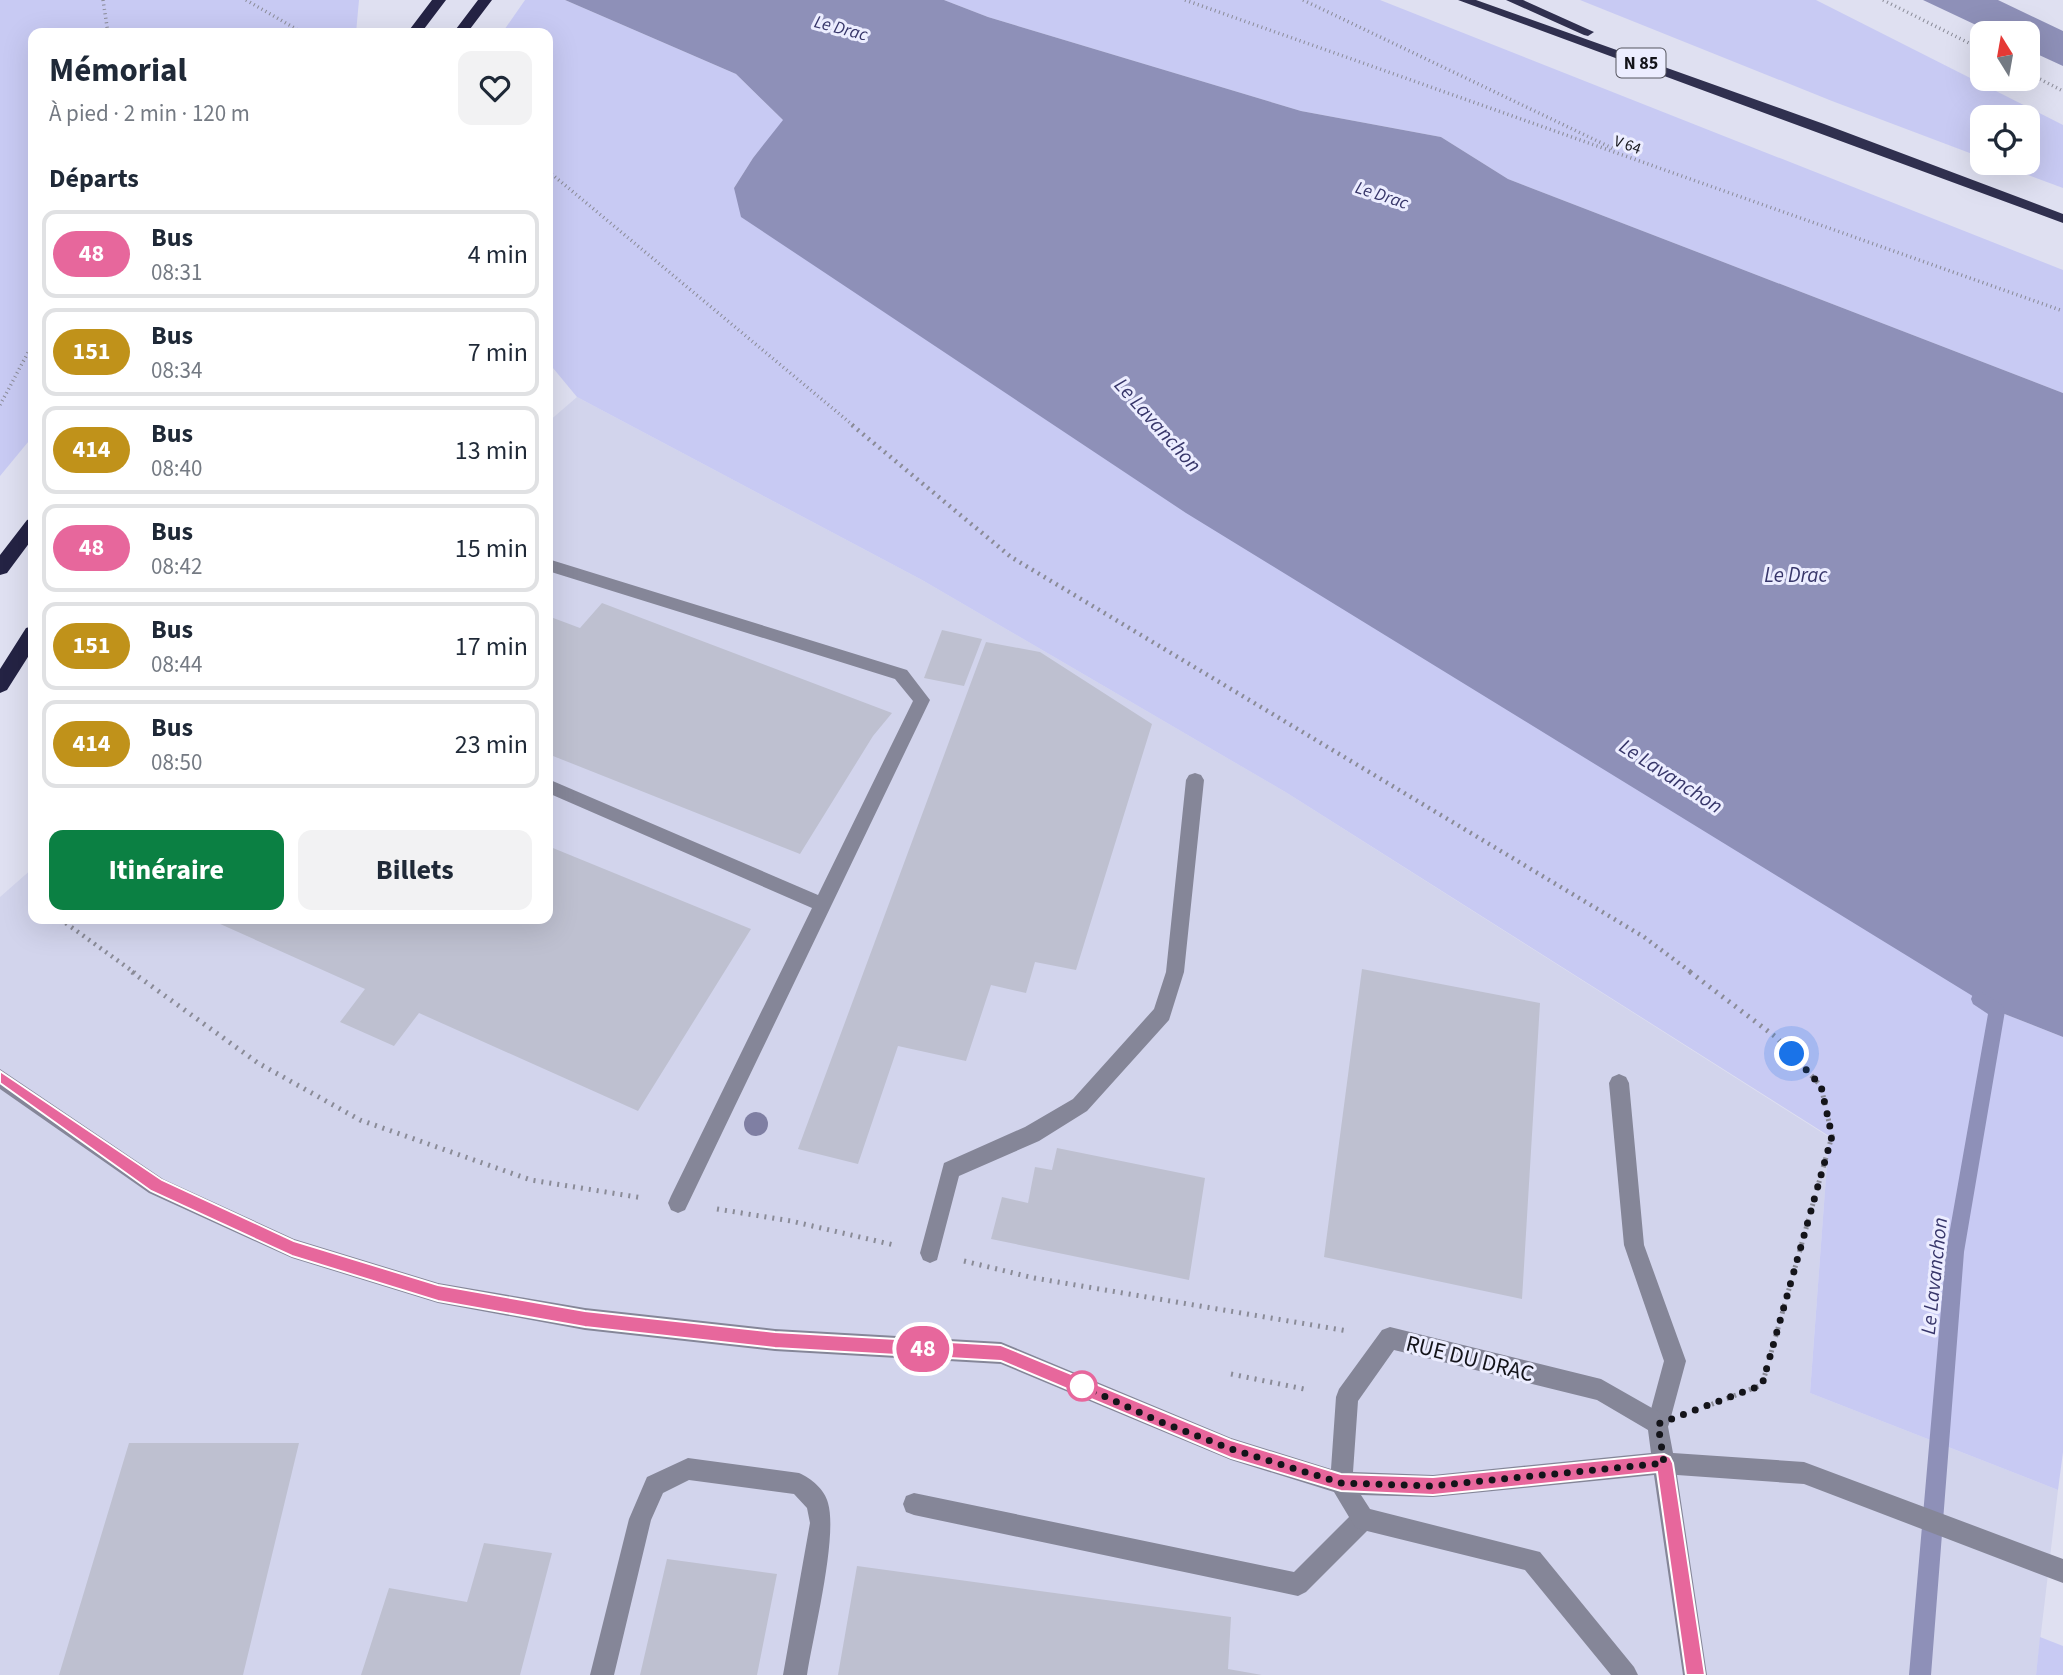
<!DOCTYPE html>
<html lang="fr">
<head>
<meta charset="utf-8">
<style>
  body { margin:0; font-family:"Source Sans 3",sans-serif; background:#f2f2f3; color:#1f2937; height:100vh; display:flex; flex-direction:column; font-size:26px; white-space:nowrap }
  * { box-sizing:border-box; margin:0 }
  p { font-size:23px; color:#747a83 }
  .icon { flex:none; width:38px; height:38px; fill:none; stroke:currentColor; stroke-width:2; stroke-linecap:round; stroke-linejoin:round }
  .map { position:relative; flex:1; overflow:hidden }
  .panel { position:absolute; left:28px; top:28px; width:525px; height:896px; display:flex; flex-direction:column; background:#fff; border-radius:14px; box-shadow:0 7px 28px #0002 }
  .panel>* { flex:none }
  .badge { padding:0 14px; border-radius:23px; font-size:24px; line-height:46px }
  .needle { width:46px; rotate:349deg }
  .buttons { position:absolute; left:1970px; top:21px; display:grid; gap:14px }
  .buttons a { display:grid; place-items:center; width:70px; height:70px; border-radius:14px; background:#fff; box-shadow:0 7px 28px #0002; font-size:35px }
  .you { position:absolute; width:35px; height:35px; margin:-18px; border:5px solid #fff; border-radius:50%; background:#1a73e8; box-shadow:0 0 0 10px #1a73e833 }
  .map>.badge { position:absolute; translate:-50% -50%; box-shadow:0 0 0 4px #fff }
  h2 { padding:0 21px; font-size:26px; line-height:63px }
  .round { display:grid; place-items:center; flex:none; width:74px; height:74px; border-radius:14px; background:#f2f2f3 }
  .summary { display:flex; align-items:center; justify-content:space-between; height:119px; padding:0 21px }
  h1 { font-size:33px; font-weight:700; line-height:52px }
  .primary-button { display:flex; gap:14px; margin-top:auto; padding:14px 21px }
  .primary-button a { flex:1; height:80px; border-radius:14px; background:#0b8043; color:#fff; font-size:28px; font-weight:700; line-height:80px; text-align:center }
  .primary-button a+a { background:#f2f2f3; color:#1f2937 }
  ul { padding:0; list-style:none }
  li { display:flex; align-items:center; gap:21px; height:88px; margin:0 14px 10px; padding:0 7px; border:4px solid #e0e1e3; border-radius:14px }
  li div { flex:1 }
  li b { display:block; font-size:26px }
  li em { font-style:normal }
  li .badge { min-width:77px; font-weight:700; text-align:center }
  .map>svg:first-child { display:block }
</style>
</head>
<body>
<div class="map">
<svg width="2063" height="1675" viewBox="0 0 2063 1675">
  <rect width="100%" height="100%" fill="#dfe0f1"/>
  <path fill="#d2d4ec" d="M577 397 922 580 1287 793 1829 1137 1810 1393 2058 1490 2036 1675H0V897L33 868V919H548V422Z"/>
  <path fill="#c8caf3" d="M0 0H359L356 33H33V436L0 476Z
    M525 0H565L736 74 784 121 753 158 734 188 1997 1011 2063 1037V1452L2058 1490 1810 1393 1829 1136 1287 793 922 580 577 397 548 362V33H502Z
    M944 0H1380L2063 270V393L1508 179 1441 137 1301 111 988 17Z
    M1580 0H1816L2063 125V188L1996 163H2028V117H1983V158L1832 101Z
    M2040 1637 2063 1646V1675H2036Z"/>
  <path fill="#8e90b8" d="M565 0H944L988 17 1301 111 1441 137 1508 179 2063 393V1037L1997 1011 1186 513 741 217 734 188 753 158 783 120 736 74Z
    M1923 0H1998L2063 31V66L2028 50V33H1993Z"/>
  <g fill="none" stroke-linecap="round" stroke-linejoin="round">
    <path fill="#8e90b8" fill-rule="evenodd" d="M1979 991 2003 1006 2005 1011 1964 1252 1931 1675H1909L1946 1252 1988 1014 1973 1004 1971 999 1973 994Z"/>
  </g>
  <path fill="#bec0d0" d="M602 603 892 713 873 736 800 854 548 754V616L580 628Z
    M942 630 982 639 964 686 924 678Z
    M986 642 1040 652 1152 724 1076 970 1035 962 1026 993 991 985 966 1061 898 1046 858 1164 798 1149Z
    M548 846 751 929 638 1111 419 1013 394 1046 340 1022 365 989 209 919H548Z
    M1362 969 1540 1003 1522 1299 1324 1257Z
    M1057 1148 1205 1178 1189 1280 991 1239 1002 1197 1028 1203 1035 1167 1052 1170Z
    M129 1443H299L243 1675H59Z
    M484 1543 552 1553 520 1675H361L389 1588 467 1602Z
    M667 1559 777 1574 757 1675H640Z
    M857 1566 1231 1617 1228 1669 1262 1675H838Z"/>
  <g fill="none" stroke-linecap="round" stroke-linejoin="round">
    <path stroke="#8a8b97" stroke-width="3.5" stroke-dasharray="1 3.5" stroke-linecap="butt" d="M103 0 108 33
      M246 0 303 33
      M1185 0 2063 311
      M1303 0 1614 149
      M1883 0 1983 50
      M2028 73 2063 91
      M548 171 855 427
      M0 405 33 343"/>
    <path stroke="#8a8b97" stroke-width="4.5" stroke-dasharray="2 5" stroke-linecap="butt" d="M852 425 1011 557 1644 937 1692 973
      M60 919 135 973"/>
    <path stroke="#8a8b97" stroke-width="5" stroke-dasharray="2 6" stroke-linecap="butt" d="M132 972 258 1063 360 1120 531 1180 643 1198
      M1690 972 1777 1038 1821 1086 1832 1136 1762 1385 1702 1408
      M717 1209 791 1221 894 1245
      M964 1261 1034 1278 1348 1331
      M1231 1374 1309 1390"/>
    <path fill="#858698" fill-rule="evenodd" d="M548 559 907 670 930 700 685 1210 678 1213 671 1210 668 1203 671 1196 812 908 548 793V779L818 895 913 701 895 679 548 571Z
      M1195 773 1201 775 1204 780 1184 972 1169 1020 1087 1111 1039 1141 959 1176 937 1260 930 1263 923 1260 920 1253 944 1163 1025 1127 1073 1099 1154 1009 1166 972 1186 780 1189 775Z
      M1619 1074 1626 1077 1629 1083 1644 1245 1686 1361 1669 1424 1666 1432 1658 1435 1650 1432 1647 1424 1664 1361 1624 1245 1609 1083 1612 1077Z
      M688 1458 799 1473C811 1478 825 1490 828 1503 838 1537 813 1636 807 1675H783L810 1523 807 1508 794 1494 689 1480 663 1493 651 1520 614 1675H590L629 1519 647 1477Z
      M914 1493 1294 1572 1355 1511 1363 1508 1371 1511 1374 1519 1371 1527 1306 1592 1298 1596 914 1515 906 1512 903 1504 906 1496Z"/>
    <path fill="#858698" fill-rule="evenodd" d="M0 1069 163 1179 294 1239 438 1283 585 1308 775 1329 1001 1342 1231 1438 1331 1469 1336 1397 1339 1389 1382 1330 1390 1327 1601 1379 1666 1416 1673 1453 1804 1462 2063 1559V1583L1804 1484 1677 1475 1707 1675H1683L1654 1475 1433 1497 1361 1495 1370 1509 1540 1552 1634 1667 1638 1675H1611L1525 1570 1363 1530 1355 1527 1334 1492 1231 1460 1001 1364 775 1351 585 1330 438 1303 292 1258 149 1193 0 1089ZM1394 1350 1597 1400 1648 1430 1651 1453 1433 1475 1353 1472 1358 1401Z"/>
    <path fill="#30304f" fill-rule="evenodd" d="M1458 0H1476L1824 124 2063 214V223Z
      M1506 0H1523L1594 32 1588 36 1584 35Z"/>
    <path fill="#242344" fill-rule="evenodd" d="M432 0H446L421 33H407Z
      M478 0H492L467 33H453Z
      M33 518V538L7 573 0 575V555L27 520Z
      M33 626V649L7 690 0 693V669L26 628Z"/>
  </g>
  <circle fill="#7f7fa3" cx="756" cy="1124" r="12"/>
  <path fill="#e7679c" stroke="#fff" stroke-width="2" d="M0 1071 162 1180 294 1241 438 1285 585 1311 775 1332 1001 1345 1231 1440 1341 1474 1433 1477 1664 1454 1670 1457 1673 1463 1705 1675H1686L1657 1472 1433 1495 1341 1491 1231 1458 1001 1361 775 1348 585 1327 438 1301 292 1256 151 1191 0 1083Z"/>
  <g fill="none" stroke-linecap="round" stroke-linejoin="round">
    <path stroke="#14141a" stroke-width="7" stroke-dasharray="0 12.6" d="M1082 1386 1156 1420 1231 1449 1341 1483 1433 1486 1664 1463 1658 1424 1762 1385 1832 1136 1821 1086 1792 1054"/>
  </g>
  <circle fill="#fff" stroke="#e7679c" stroke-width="3.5" cx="1082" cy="1386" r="14"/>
  <g text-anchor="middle" stroke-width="6" stroke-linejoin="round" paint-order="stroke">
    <g font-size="16" fill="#14141a" stroke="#ecedff">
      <text transform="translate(1628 144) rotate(20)" y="6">V 64</text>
    </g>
    <g font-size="18" font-style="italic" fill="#37366a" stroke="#ecedff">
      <text transform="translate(841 28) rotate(15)" y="6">Le Drac</text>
      <text transform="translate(1382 195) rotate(18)" y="6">Le Drac</text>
    </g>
    <rect fill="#ecedff" stroke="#55555f" stroke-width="2" x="1616.5" y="48.5" width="49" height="29" rx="5"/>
    <g font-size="18" font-weight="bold" fill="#14141a">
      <text x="1641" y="69">N 85</text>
    </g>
    <g font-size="21" font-style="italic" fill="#37366a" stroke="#ecedff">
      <text transform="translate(1158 425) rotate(48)" y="7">Le Lavanchon</text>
      <text x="1796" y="582">Le Drac</text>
      <text transform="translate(1671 776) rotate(33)" y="7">Le Lavanchon</text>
      <text transform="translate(1934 1276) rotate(-84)" y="7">Le Lavanchon</text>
    </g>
    <g font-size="23" fill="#14141a" stroke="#ecedff">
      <text transform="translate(1470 1358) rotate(14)" y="8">RUE DU DRAC</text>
    </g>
  </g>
</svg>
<div class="buttons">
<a><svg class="needle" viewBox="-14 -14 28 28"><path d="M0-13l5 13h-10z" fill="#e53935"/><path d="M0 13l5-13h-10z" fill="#747a83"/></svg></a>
<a><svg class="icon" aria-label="locate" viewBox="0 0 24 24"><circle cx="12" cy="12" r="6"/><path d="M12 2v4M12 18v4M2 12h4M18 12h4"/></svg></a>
</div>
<div class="you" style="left:1792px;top:1054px"></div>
<b class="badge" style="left:923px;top:1349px;background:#e7679c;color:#fff">48</b>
<section class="panel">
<div class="summary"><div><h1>Mémorial</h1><p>À pied · 2 min · 120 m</p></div><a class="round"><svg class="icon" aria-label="heart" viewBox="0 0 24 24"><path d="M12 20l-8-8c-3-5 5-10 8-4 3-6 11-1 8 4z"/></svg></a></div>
<h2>Départs</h2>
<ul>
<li><span class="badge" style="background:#e7679c;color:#fff">48</span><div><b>Bus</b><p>08:31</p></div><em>4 min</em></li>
<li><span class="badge" style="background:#c0921a;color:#fff">151</span><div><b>Bus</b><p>08:34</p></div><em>7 min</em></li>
<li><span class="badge" style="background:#c0921a;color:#fff">414</span><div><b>Bus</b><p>08:40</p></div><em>13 min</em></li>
<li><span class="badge" style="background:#e7679c;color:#fff">48</span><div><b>Bus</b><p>08:42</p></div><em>15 min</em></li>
<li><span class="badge" style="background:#c0921a;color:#fff">151</span><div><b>Bus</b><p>08:44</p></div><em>17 min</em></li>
<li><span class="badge" style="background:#c0921a;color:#fff">414</span><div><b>Bus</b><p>08:50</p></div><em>23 min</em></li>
</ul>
<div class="primary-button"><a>Itinéraire</a><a>Billets</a></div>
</section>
</div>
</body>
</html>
